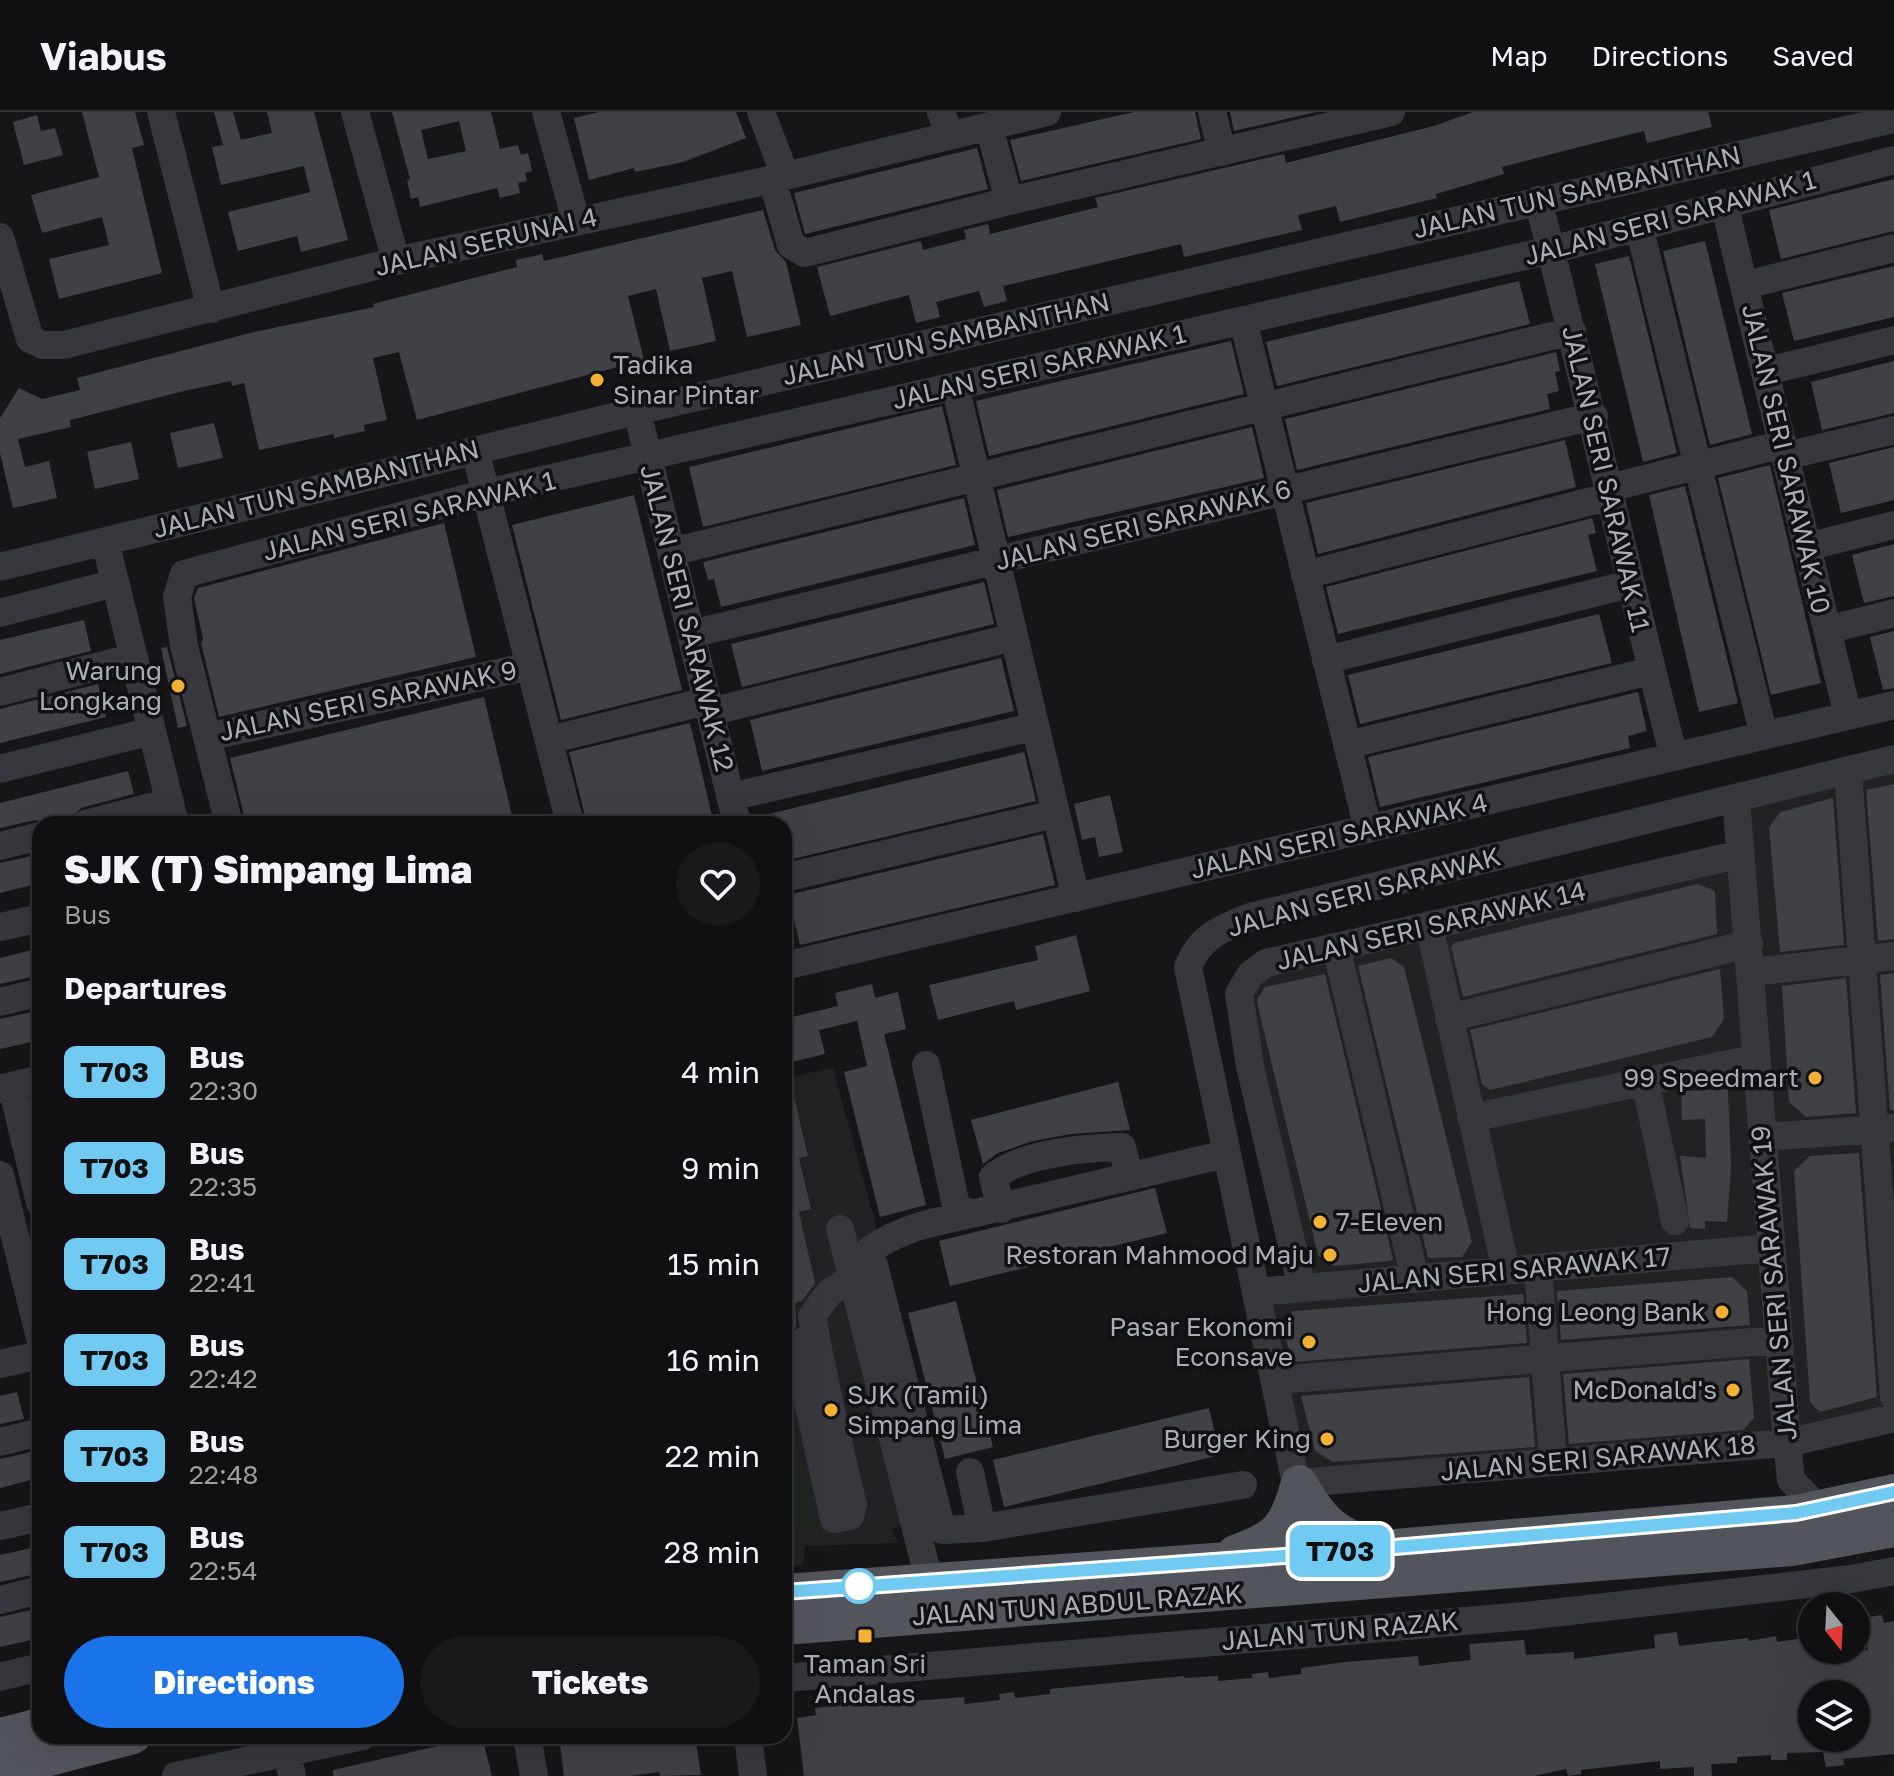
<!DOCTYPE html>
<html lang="en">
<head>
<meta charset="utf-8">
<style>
  body { margin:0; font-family:"Golos Text",sans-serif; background:#19191b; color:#f1f3f6; height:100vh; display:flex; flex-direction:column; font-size:30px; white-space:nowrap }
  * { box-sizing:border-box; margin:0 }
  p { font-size:26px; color:#9c9d9f }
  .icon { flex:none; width:44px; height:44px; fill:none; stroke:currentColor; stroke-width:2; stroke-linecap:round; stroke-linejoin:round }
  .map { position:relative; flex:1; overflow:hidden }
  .sheet { position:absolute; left:32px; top:704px; width:760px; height:928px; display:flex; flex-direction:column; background:#101012; border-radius:24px; box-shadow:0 8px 32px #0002,0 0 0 2px #303032 }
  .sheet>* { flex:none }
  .badge { padding:0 16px; border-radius:12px; font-size:28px; line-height:52px }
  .needle { width:52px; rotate:162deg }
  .controls { position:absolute; left:1798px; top:1480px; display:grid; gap:16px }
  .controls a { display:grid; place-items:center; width:72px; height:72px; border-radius:50%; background:#101012; box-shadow:0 8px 32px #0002,0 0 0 2px #303032; font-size:40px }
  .map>.badge { position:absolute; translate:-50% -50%; box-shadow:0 0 0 4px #fff }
  h2 { padding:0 32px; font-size:30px; line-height:72px }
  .round { display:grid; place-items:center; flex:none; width:84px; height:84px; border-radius:42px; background:#19191b }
  .overview { display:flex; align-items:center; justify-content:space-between; height:136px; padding:0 32px }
  h1 { font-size:38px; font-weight:800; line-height:60px }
  .cta { display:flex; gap:16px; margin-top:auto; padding:16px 32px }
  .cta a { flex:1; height:92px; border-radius:48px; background:#1a73e8; color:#fff; font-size:32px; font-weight:800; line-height:92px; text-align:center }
  .cta a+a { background:#19191b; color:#f1f3f6 }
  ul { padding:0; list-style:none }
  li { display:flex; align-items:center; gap:24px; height:96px; padding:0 32px }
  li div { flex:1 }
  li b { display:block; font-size:30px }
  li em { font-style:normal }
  li .badge { min-width:88px; font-weight:700; text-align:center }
  header { display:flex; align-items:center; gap:48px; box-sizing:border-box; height:112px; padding:0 40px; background:#101012; border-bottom:2px solid #303032 }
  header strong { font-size:38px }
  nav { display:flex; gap:44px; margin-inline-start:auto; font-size:28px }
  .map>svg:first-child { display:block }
</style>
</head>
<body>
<header>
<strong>Viabus</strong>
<nav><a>Map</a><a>Directions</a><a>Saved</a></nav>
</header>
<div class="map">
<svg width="1894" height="1664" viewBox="0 0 1894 1664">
  <rect width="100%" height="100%" fill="#161618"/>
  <path fill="#222225" d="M1894 655V1296L1778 1325 1304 1363 1265 1187 1312 1181 1248 884 1269 858 1748 747 1744 693Z
    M833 956 874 1106 887 1172 907 1412 892 1417 898 1431 805 1434 803 1453 784 1456V966Z
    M40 975V1071L18 980Z"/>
  <path fill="#1e261f" d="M784 1263 818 1419 784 1424Z"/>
  <path fill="#404145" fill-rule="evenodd" d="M82 0H135L144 33 132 36 162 161 59 187 49 147 109 133 102 105 42 121 31 83 99 65Z
    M214 0H233L241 28 272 21 267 0H314L348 128 301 140 297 124 238 139 228 100 310 80 304 54 221 73 212 35 223 33Z
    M392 0H491L500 37 518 33 521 43 528 41 532 59 525 61 527 69 518 71 520 81 500 86 497 76 420 95 418 85 411 87 407 68 410 67ZM459 9 466 39 428 47 421 18Z
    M599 0H736L746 26 683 50 635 60 634 56 589 68 574 6Z
    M1134 0H1195L1201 27 1021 69 1010 28Z
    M1230 0H1316L1234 19Z
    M1473 0H1708L1712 15 1647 31 1644 19 1583 34 1502 55 1504 62 1436 82 1437 86 1340 110 1336 94 1298 103 1302 118 1184 145 1181 132 1003 174 1007 189 984 195 979 179 936 190 940 205 916 211 909 183 830 204 817 155 921 129 923 138 966 127 964 118 988 112 990 122 1098 95 1095 86 1284 42 1286 51 1434 14Z
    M37 3 41 19 55 16 63 43 24 53 13 10Z
    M977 36 988 77 805 122 794 81Z
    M1894 67V119L1781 147 1769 98Z
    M763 98 775 138 786 150 801 213 747 225 732 159 702 166 716 229 670 239 656 177 628 184 644 248 417 308 399 240 373 246 387 308 364 313 365 319 334 326V322L259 338 244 271 232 274 231 269 184 279 70 308 71 315 18 327 25 355 49 349 57 386 13 396 0 341V306L19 276 42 287 80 278 77 266 254 220 374 195 373 192 517 155 516 148 542 142 544 149Z
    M1705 129 1752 322 1710 333 1663 139Z
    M1629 144 1677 341 1643 350 1595 152Z
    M1894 154V205L1794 229 1782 181Z
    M1519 169 1530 212 1277 274 1266 230Z
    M1231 229 1244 282 989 344 976 289Z
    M1556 240 1560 259 1555 260 1559 279 1547 282 1550 297 1297 358 1285 307Z
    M1894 249V301L1822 318 1811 270Z
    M942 294 956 353 703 415 689 355Z
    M214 311 223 346 178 356 170 321Z
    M1252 315 1264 366 1008 425 997 378Z
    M1565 328 1576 375 1318 442 1306 391Z
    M131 330 139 367 95 377 87 340Z
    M1894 335V388L1841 401 1829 351Z
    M1770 353 1821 571 1771 583 1718 366Z
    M1685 374 1738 591 1699 600 1649 383Z
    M634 383 682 578 561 608 512 413Z
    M964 386 975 433 721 495 714 467 708 468 703 450Z
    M1592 406 1596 421 1588 423 1597 459 1338 522 1326 475Z
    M444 411 476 545 219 605 201 531 203 527 194 486 198 476Z
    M1894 432V484L1864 491 1852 443Z
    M984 470 994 512 742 575 731 532Z
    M1599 502 1612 551 1360 612 1348 563Z
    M84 508 91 539 0 562V528Z
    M1894 519V576L1883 578 1870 525Z
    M167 535 187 614 178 616 161 536Z
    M1001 546 1014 599 762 659 750 608Z
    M98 572 106 605 0 631V597Z
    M1638 580 1647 619 1628 624 1630 636 1380 695 1368 645Z
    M484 585 514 712H246L230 646Z
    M690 611 714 712H587L569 640Z
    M1024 640 1036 689 784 749V712H754L753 706Z
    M128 659 134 682 81 696 69 708 52 712 36 708 0 716V691Z
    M1894 672V827L1878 829 1866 678Z
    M1110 683 1123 740 1099 745 1095 725 1082 728 1074 692Z
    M1833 686 1844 833 1780 840 1769 716 1780 700Z
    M1043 722 1055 773 800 833 788 783Z
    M40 742V771L0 781V751Z
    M1698 772 1715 779 1717 822 1463 885 1451 835 1454 831Z
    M1076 823 1090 879 1016 898 1014 889 938 908 929 873 1038 848 1035 834Z
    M40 836V863L0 872V846Z
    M1391 846 1404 855 1472 1130 1462 1145 1428 1146 1358 854Z
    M1720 857 1724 907 1712 925 1490 978 1482 972 1470 918Z
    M1894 861V998H1890L1880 863Z
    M1325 862 1393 1147 1389 1149 1334 1154 1318 1143 1259 899 1257 888 1265 875Z
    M1846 866 1856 1001 1806 1005 1789 990 1782 874Z
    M872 872 875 886 898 880 906 917 884 922 926 1093 880 1105 844 960 867 954 857 909 819 918 825 942 784 952V907L838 894 835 881Z
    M40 898V928L0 937V907Z
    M790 968 808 1044 799 1046 811 1097 799 1100 815 1171 802 1189 795 1191 796 1214 784 1226V969Z
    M1118 970 1130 1018 1071 1022 1033 1029 998 1041 983 1052 971 1008Z
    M1728 977 1731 1054 1727 1110 1705 1109V1117L1690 1116 1680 1044 1706 1046 1705 1007 1682 1008 1681 979Z
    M1859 1041 1877 1285 1820 1300 1810 1290 1794 1059 1810 1044Z
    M1155 1076 1167 1121 950 1174 939 1129Z
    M1732 1165 1747 1179 1750 1213 1561 1228 1557 1179Z
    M1523 1182 1527 1231 1293 1250 1282 1215 1293 1199Z
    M956 1189 993 1335 945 1347 908 1201Z
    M1749 1247 1754 1306 1743 1318 1569 1332 1563 1262Z
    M1529 1265 1535 1335 1333 1350 1315 1339 1301 1284Z
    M17 1280 24 1307 0 1312V1284Z
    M1209 1296 1220 1343 1004 1395 993 1348Z
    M31 1340 38 1366 0 1376V1347Z
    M40 1434V1461L0 1470V1443Z
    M40 1496V1526L0 1535V1505Z
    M1882 1503 1884 1511 1894 1509V1642L1843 1647 1844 1653 1826 1655 1823 1640 1787 1641V1648H1771V1643L1737 1645V1651L1711 1652 1712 1664H1694V1655L1660 1657V1649L1581 1658V1662L1568 1664 1566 1657 1534 1664H804L797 1606 816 1603 815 1596 840 1593 839 1578 864 1576 865 1592 898 1588 897 1580 913 1578 914 1589 964 1585 965 1592 1000 1588 999 1582 1014 1580 1015 1586 1050 1582V1577L1184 1564V1566L1218 1564V1569L1252 1566V1562L1268 1560 1269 1566 1301 1562V1556L1345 1550 1418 1544 1419 1554 1452 1550 1471 1548 1469 1532 1524 1528 1526 1543 1574 1540V1547L1655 1536 1654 1523 1677 1520 1679 1534 1748 1526 1749 1529 1776 1524 1777 1530 1812 1525V1538H1868L1863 1506ZM1803 1582H1856V1626H1804Z
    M482 1624 492 1664H333V1658Z
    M559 1624H695L701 1663 660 1664 659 1660 631 1664H564Z"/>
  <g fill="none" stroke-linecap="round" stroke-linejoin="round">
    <path stroke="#37383d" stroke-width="28" d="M161 0 211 197
      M355 0 396 149
      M546 0 576 109
      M761 0 785 63
      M941 0 950 23
      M1212 0 1222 40
      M989 14 1009 89
      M772 67 791 133 805 141 1009 89 1391 0
      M1538 88C1586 273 1626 460 1674 645
      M1724 91 1848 604
      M1639 114 1764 624
      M0 125 30 227 43 233H64L396 149 769 68 1047 0
      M1745 173 1894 136
      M1243 208 1368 717
      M1767 259 1894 228
      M955 274 1076 786
      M637 299 737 712
      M475 338 570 712
      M1786 344 1894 318
      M1609 376 1783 332
      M105 429 175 712
      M1806 435 1894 413
      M671 440 1572 219
      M0 455 637 299 1894 7
      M1305 463 1611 384
      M0 501 115 471
      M1827 518 1894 501
      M691 522 1594 304
      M1326 548 1630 472
      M0 580 134 545
      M710 600 1014 525
      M207 625 530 554
      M549 628 707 589
      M1347 633 1651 559
      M0 657 152 619
      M1848 659 1894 1285
      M730 685 1033 615
      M1736 686 1787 1331 1791 1368 1818 1396
      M85 712 170 690
      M229 712 184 534 177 485 184 462 486 381 1551 138 1894 48
      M0 734 40 724
      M784 766 1055 702
      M1429 813 1506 1158
      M0 815 40 806
      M1336 835 1415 1166
      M784 854 1894 593
      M1752 860 1894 844
      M0 890 40 880
      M1449 906 1749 832
      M926 953 956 1094 971 1102 1225 1042
      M1645 969 1675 1109
      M12 974 40 1091
      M0 977 40 967
      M1471 1006 1757 946
      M1762 1025 1894 1016
      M0 1063 40 1226
      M1001 1097 993 1065C1022 1041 1085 1036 1122 1035L1129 1063
      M971 1102C934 1110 901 1116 870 1138L942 1418 982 1416 1243 1373
      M840 1117 929 1468
      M1538 1156 1553 1349
      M1302 1176 1250 954 1239 882 1250 863 1266 851 1741 742
      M1257 1180 1770 1136
      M816 1226 801 1230 797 1240 834 1407 850 1404 853 1393C838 1330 823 1268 812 1204L829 1181 852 1166
      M0 1252 40 1243
      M1277 1268 1778 1228
      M0 1330 40 1320
      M970 1360 982 1416
      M1299 1371 1787 1331 1894 1306
      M0 1414 40 1405
      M1315 1463 1188 855C1200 824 1221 817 1250 805L1894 647
      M0 1488 40 1478
      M0 1565 40 1555
      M784 1566 1526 1504 1851 1467 1894 1459
      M527 1624 534 1664
      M748 1624 753 1664
      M287 1640 292 1664
      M176 1664 363 1624"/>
    <path stroke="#53555c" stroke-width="36" d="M1299 1371C1321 1409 1332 1420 1374 1436
      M1235 1441C1280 1425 1286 1415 1299 1371
      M784 1480 1312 1442 1796 1401 1894 1380
      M784 1515 1792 1436 1894 1417
      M0 1624 40 1614
      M0 1659 133 1624"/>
  </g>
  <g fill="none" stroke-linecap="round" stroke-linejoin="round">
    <defs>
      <path id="line" d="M784 1480 1312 1442 1796 1401 1894 1380"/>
    </defs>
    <use href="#line" stroke="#fff" stroke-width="18"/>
    <use href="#line" stroke="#71caf2" stroke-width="12"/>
  </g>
  <g fill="#f2b134" stroke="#111113" stroke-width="3">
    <circle cx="597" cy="268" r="8"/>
    <circle cx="178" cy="574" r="8"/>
    <circle cx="1815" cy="966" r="8"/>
    <circle cx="1320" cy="1110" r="8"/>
    <circle cx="1330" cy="1143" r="8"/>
    <circle cx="1722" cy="1200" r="8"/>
    <circle cx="1309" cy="1230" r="8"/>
    <circle cx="1733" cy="1278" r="8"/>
    <circle cx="831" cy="1298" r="8"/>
    <circle cx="1327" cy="1327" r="8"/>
    <rect x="857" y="1516" width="16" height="16" rx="4"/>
  </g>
  <circle fill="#fff" stroke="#71caf2" stroke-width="4" cx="859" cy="1474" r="16"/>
  <g text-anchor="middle" stroke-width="7" stroke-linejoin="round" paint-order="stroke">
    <g font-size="26" fill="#a8adb8" stroke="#111113">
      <text transform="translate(1577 80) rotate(-13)" y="9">JALAN TUN SAMBANTHAN</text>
      <text transform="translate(1670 106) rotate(-15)" y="9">JALAN SERI SARAWAK 1</text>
      <text transform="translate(486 130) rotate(-13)" y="9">JALAN SERUNAI 4</text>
      <text transform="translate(946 227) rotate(-13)" y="9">JALAN TUN SAMBANTHAN</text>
      <text transform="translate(1039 255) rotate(-13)" y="9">JALAN SERI SARAWAK 1</text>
      <text transform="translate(1786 347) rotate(77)" y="9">JALAN SERI SARAWAK 10</text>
      <text transform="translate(1606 367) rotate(77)" y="9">JALAN SERI SARAWAK 11</text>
      <text transform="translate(316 377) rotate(-14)" y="9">JALAN TUN SAMBANTHAN</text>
      <text transform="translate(409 404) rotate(-14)" y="9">JALAN SERI SARAWAK 1</text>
      <text transform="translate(1143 413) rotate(-14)" y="9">JALAN SERI SARAWAK 6</text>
      <text transform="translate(687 506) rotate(76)" y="9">JALAN SERI SARAWAK 12</text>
      <text transform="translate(368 589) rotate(-12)" y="9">JALAN SERI SARAWAK 9</text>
      <text transform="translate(1339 724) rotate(-13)" y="9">JALAN SERI SARAWAK 4</text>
      <text transform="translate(1364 780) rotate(-15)" y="9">JALAN SERI SARAWAK</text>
      <text transform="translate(1431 814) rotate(-13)" y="9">JALAN SERI SARAWAK 14</text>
      <text transform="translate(1514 1158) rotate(-5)" y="9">JALAN SERI SARAWAK 17</text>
      <text transform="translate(1774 1171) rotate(-95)" y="9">JALAN SERI SARAWAK 19</text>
      <text transform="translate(1598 1346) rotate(-5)" y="9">JALAN SERI SARAWAK 18</text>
      <text transform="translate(1077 1493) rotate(-4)" y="9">JALAN TUN ABDUL RAZAK</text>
      <text transform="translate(1340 1519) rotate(-5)" y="9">JALAN TUN RAZAK</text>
    </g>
    <g font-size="26" fill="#a8adb8" stroke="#111113" text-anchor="end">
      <text x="613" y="262" text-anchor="start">Tadika<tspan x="613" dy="30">Sinar Pintar</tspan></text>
      <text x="162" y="568">Warung<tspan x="162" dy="30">Longkang</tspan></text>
      <text x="1799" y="975">99 Speedmart</text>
      <text x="1336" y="1119" text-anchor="start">7-Eleven</text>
      <text x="1314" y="1152">Restoran Mahmood Maju</text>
      <text x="1706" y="1209">Hong Leong Bank</text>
      <text x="1293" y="1224">Pasar Ekonomi<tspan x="1293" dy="30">Econsave</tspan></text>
      <text x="1717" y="1287">McDonald's</text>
      <text x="847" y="1292" text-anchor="start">SJK (Tamil)<tspan x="847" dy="30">Simpang Lima</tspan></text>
      <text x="1311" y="1336">Burger King</text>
      <text x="865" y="1561" text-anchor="middle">Taman Sri<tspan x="865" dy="30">Andalas</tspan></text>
    </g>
  </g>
</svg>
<div class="controls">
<a><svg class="needle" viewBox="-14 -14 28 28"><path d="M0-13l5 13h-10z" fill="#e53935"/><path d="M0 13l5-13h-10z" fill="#9c9d9f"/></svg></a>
<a><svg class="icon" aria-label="layers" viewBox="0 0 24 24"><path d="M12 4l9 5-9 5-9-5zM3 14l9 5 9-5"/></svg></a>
</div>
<b class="badge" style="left:1340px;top:1439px;background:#71caf2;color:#111">T703</b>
<section class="sheet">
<div class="overview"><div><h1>SJK (T) Simpang Lima</h1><p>Bus</p></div><a class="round"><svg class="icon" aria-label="heart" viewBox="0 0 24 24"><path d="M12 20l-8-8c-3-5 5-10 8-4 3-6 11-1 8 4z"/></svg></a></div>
<h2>Departures</h2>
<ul>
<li><span class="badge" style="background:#71caf2;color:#111">T703</span><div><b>Bus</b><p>22:30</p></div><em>4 min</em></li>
<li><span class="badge" style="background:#71caf2;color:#111">T703</span><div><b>Bus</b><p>22:35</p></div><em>9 min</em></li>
<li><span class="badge" style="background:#71caf2;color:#111">T703</span><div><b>Bus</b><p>22:41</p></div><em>15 min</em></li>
<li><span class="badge" style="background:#71caf2;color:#111">T703</span><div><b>Bus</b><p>22:42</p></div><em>16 min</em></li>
<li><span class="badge" style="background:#71caf2;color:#111">T703</span><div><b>Bus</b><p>22:48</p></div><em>22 min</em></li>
<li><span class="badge" style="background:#71caf2;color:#111">T703</span><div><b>Bus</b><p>22:54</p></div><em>28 min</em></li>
</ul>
<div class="cta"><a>Directions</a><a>Tickets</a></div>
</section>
</div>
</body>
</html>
